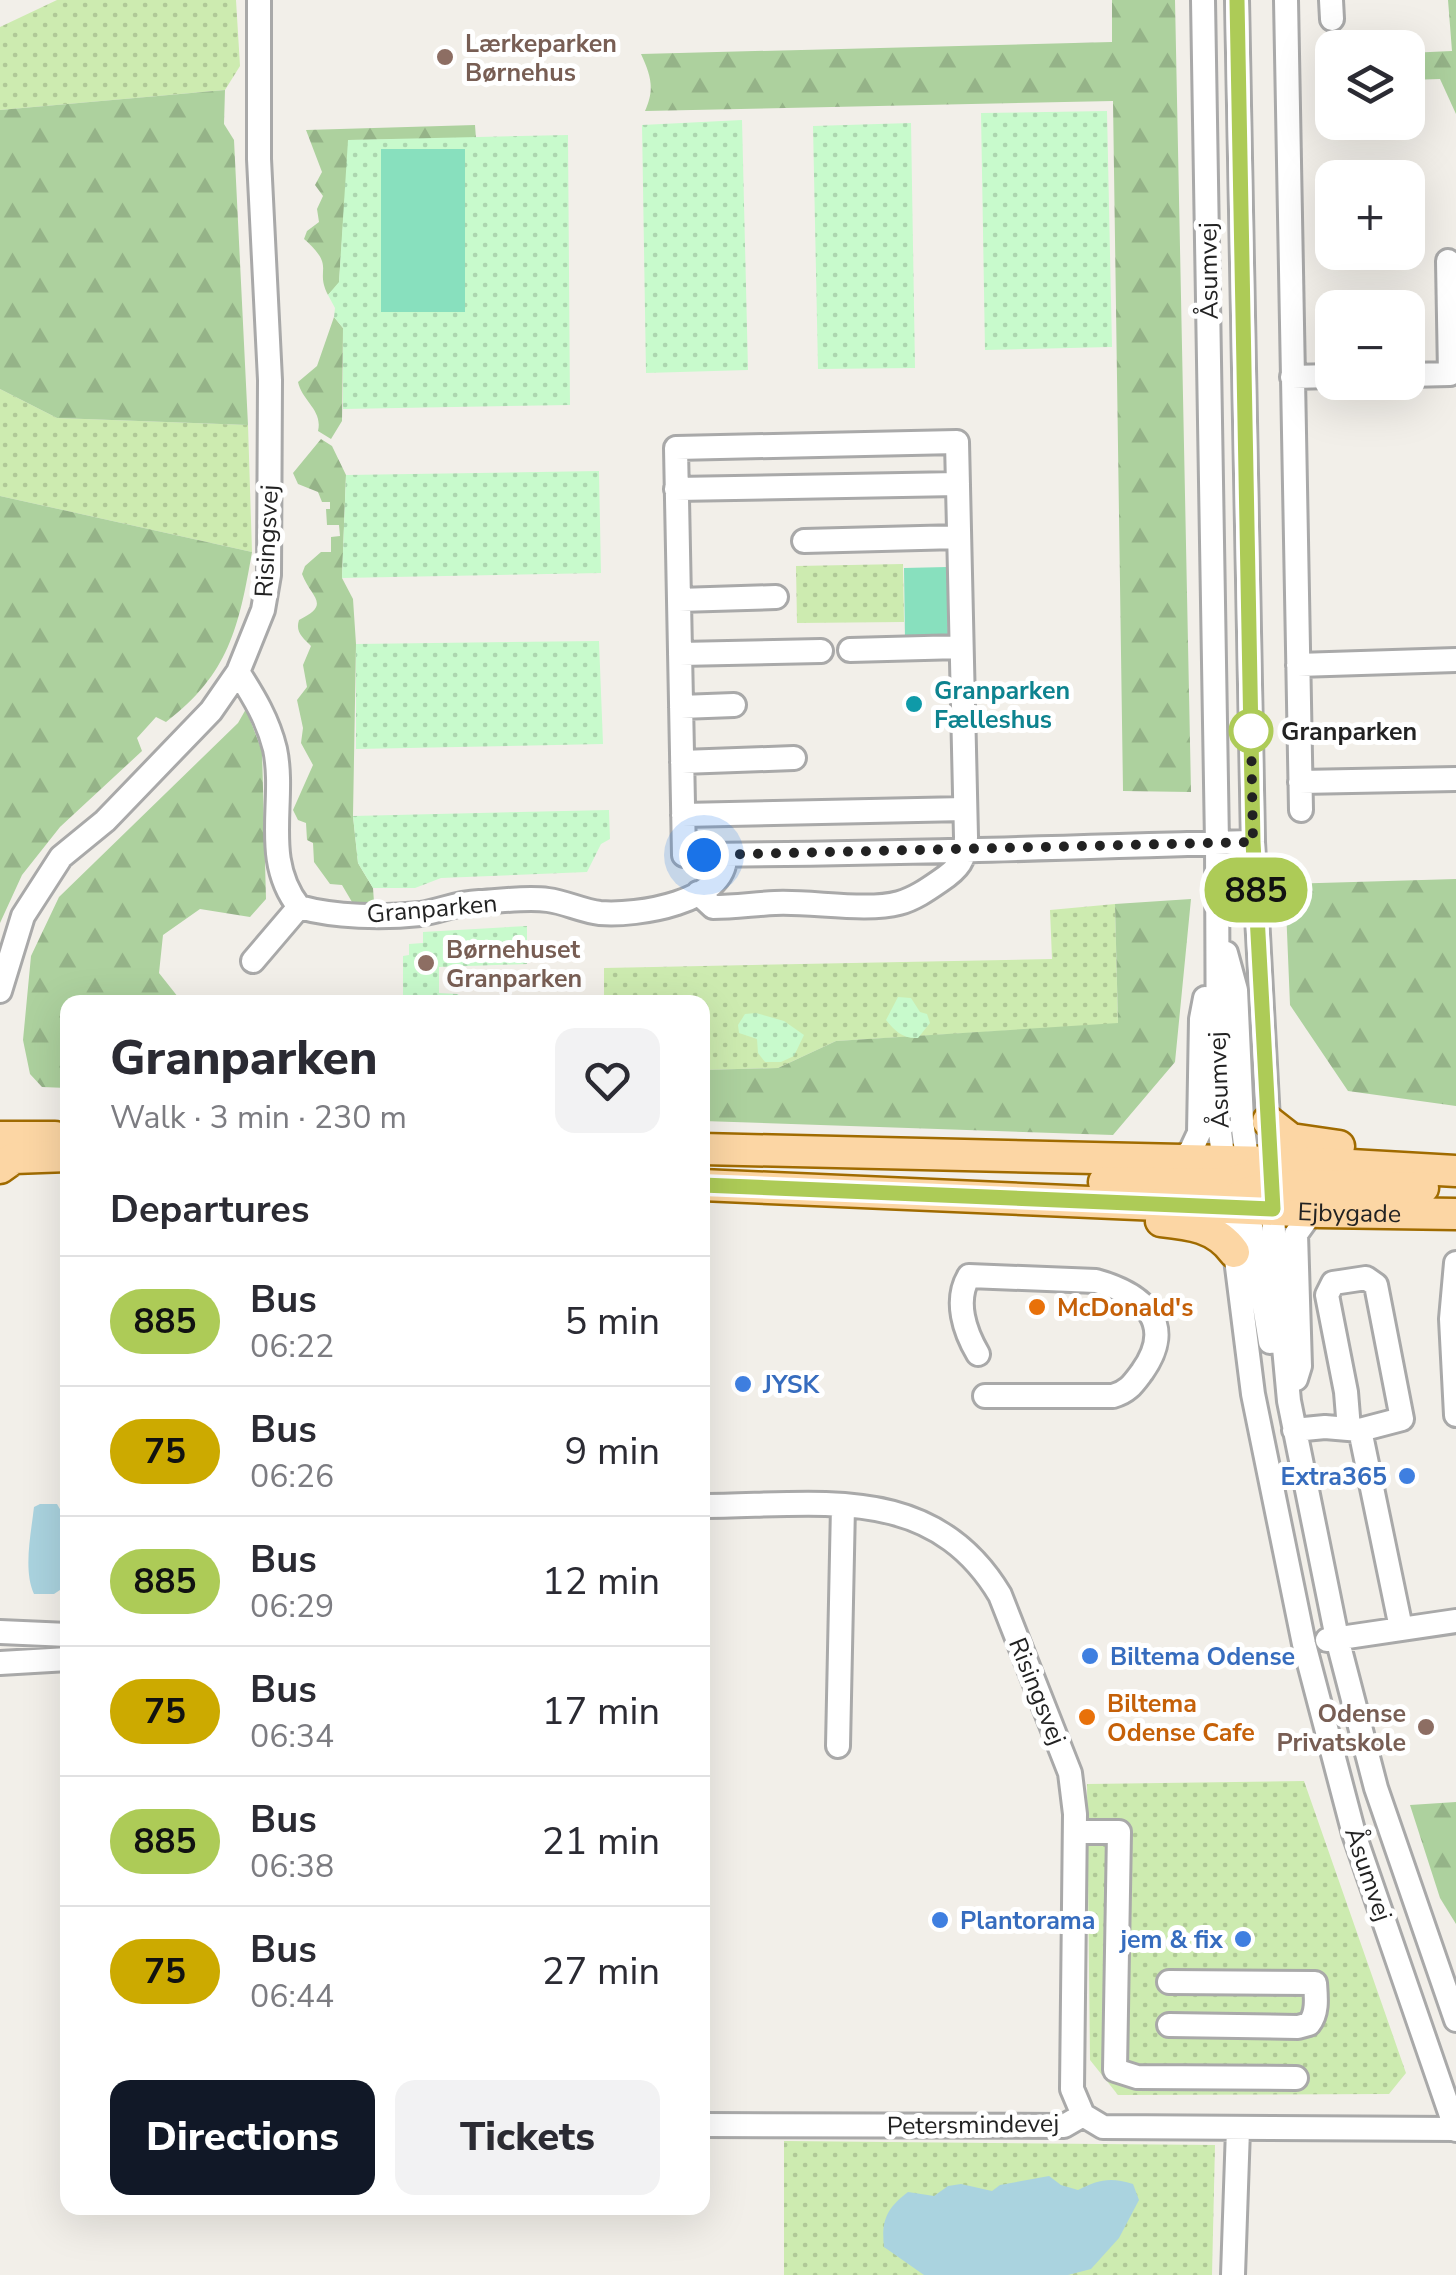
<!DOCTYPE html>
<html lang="en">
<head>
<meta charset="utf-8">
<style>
  body { margin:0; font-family:"Nunito Sans",sans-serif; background:#f2f2f3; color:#2b2b33; height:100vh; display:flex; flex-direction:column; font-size:38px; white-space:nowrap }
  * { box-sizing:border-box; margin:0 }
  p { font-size:32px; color:#7c7c81 }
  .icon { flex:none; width:55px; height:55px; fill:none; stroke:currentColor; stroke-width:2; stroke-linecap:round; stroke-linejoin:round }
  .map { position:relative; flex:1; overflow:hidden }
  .drawer { position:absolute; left:60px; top:995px; width:650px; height:1220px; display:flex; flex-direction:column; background:#fff; border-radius:20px; box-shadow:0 10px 40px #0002 }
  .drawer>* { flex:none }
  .badge { padding:0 20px; border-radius:32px; font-size:35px; line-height:65px }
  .tools { position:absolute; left:1315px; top:30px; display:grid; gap:20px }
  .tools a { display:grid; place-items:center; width:110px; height:110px; border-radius:20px; background:#fff; box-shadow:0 10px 40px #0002; font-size:50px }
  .you { position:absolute; width:50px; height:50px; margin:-25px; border:8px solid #fff; border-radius:50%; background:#1a73e8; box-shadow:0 0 0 15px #1a73e833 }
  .map>.badge { position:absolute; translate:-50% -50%; box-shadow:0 0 0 5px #fff }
  h2 { padding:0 50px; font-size:38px; line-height:90px }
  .round { display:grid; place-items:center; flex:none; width:105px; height:105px; border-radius:20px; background:#f2f2f3 }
  .head { display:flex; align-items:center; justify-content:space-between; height:170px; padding:0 50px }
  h1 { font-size:48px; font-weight:800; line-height:75px }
  .button { display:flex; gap:20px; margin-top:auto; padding:20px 50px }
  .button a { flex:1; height:115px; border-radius:20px; background:#111827; color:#fff; font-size:40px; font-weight:800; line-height:115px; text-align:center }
  .button a+a { background:#f2f2f3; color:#2b2b33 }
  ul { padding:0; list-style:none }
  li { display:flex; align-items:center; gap:30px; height:130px; padding:0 50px; border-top:2px solid #e1e1e2 }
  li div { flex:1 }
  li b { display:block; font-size:38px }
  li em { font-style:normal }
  li .badge { min-width:110px; font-weight:700; text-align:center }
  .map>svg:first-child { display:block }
</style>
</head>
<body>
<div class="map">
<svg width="1456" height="2275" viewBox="0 0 1456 2275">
  <defs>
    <pattern id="grass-dots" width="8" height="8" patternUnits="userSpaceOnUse" patternTransform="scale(2.5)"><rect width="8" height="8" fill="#cdebb0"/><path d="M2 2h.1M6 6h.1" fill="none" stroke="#b0c997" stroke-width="1.8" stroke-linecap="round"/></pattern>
    <pattern id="forest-firs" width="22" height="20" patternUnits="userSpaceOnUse" patternTransform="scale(2.5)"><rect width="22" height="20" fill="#add19e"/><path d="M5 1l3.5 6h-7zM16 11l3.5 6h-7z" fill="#95b388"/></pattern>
    <pattern id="park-dots" width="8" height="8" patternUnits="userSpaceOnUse" patternTransform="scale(2.5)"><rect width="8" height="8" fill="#c8facc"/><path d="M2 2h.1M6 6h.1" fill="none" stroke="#acd6af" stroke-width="1.8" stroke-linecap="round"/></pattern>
  </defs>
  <rect width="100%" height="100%" fill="#f2efe9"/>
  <path fill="url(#grass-dots)" d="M57 0H236L240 66 225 90 0 110V27Z
    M0 389 57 418 248 425 252 552 0 496Z
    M903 564 904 622 797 623 796 566Z
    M1115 904 1118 1024 836 1041 778 1068 703 1070 702 1002H604V968L1052 959 1050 910Z
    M1304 1781 1406 2073 1389 2094 1118 2095 1090 2060 1087 1784Z
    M784 2141 1215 2145 1212 2275H784Z"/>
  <path fill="url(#forest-firs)" d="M1112 0H1175L1191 792 1123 791 1113 101 645 111C655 89 651 76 641 54L1112 42Z
    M1448 0H1456V114L1440 79 1408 80V53L1452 51Z
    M225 90 224 124 234 140 248 425 57 418 0 389V110Z
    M475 125 476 139 349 140 339 283 328 295C314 268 337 268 304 239L307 231 319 222 317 209 323 196 315 185 322 172 306 130Z
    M334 317 343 328 342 421 331 439 318 431C323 410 302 401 298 382L317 366Z
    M321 439 332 446 346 475 342 578 353 599 356 644 353 816 358 863 373 888 374 902H352L342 885 330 884 314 862 313 843 307 840 306 823 298 820 293 810 313 765 301 743 303 728 297 700 307 687 303 665 311 646C303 638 295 632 299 620 332 604 311 598 302 574L305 566 321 552H331V537L340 536 339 525H327L326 509H330V502H322L318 492 298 484 293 473Z
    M0 496 252 552C239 627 229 674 166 722L156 717 137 738 142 751 60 827 22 875 0 923Z
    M246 709 262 751 266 899 250 917 200 909 163 935 159 973 182 1002H68L67 1088 42 1087 30 1074 23 1040 31 956 59 897 238 723Z
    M1456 879V1106L1348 1091 1290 1005 1285 884Z
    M1191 899 1175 1062 1113 1135 703 1121V1070L778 1068 836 1041 1118 1023 1115 904Z
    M1456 1802V1924L1440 1898 1410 1805Z"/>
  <path fill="url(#park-dots)" d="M1107 111 1112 347 985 350 981 113Z
    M742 120 748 370 646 373 642 125Z
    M911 123 915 368 818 369 813 126Z
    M568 135 570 405 343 409V328L334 317 335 308 328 295 339 282 348 140Z
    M599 471 601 573 342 578 346 475Z
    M599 641 603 744 356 749V644Z
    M609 810 610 839 601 844 587 872 441 878 415 888H373L358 863 353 816Z
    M527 926V964L439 967V993L458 994 462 1002H435L434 996 403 997V956L409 955V944L423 943V932Z
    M898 997 911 998 920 1012 927 1014 930 1023 918 1038C903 1039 895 1031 886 1020Z
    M756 1013 784 1021 804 1035 794 1056 781 1062H765L758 1053 757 1039 739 1033 738 1025 745 1014Z"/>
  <path fill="#88e0be" d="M381 149H465V312H381Z
    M947 567 948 640H905L904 568Z"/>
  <path fill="#aad3df" d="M40 1504H57L64 1516 62 1582 60 1590 54 1594H34C23 1570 31 1534 34 1507Z
    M1049 2176 1061 2185 1078 2190C1099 2179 1111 2177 1133 2184L1139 2200 1119 2238 1091 2269 1068 2275H924L884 2247C881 2220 887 2208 908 2192L934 2196 948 2186 961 2184 992 2191 1000 2185Z"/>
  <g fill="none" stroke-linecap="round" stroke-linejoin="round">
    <defs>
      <path id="minor" d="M1203 0 1217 843 1218 1116 1253 1394 1304 1644 1354 1834 1456 2130
        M1237 0 1253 842 1275 1251 1289 1401 1337 1638 1376 1788 1456 2020
        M1286 0 1301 810
        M1331 0 1332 19
        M1408 375 1450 374 1448 261
        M1292 377 1332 376
        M676 489 958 484
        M804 541 959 537
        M679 600 776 597
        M850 650 961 647
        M680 654 821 651
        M1298 665 1456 660
        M238 672C254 697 268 720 275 749 286 802 261 859 299 907 335 917 383 918 420 914 442 911 454 903 479 902 501 901 526 897 548 900 565 902 582 911 600 913 636 916 727 903 725 855
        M681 707 734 705
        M682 762 794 758
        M1300 782 1456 779
        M683 815 965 809
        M698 893 713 907C734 907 754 904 775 903 811 901 866 912 899 903 914 899 927 890 940 881 958 869 966 860 966 837L957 442 676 448 684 855C874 854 1063 848 1253 842
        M1226 953 1236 990 1242 1121 1249 1174
        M253 961 299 907
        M0 991 23 916 61 857 105 821 211 711 238 672 263 610 269 575 270 380 259 159V0
        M1180 1161 1191 1150 1199 1133 1201 1019 1205 998
        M1246 1196 1270 1342
        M1456 1263 1451 1319 1456 1415
        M978 1354C965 1332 954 1301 969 1276L1096 1281C1143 1294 1177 1323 1142 1372 1133 1384 1128 1392 1113 1396H985
        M1296 1379 1300 1366 1296 1234 1309 1216 1320 1212
        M1349 1429 1346 1392 1327 1295 1333 1283 1366 1278 1376 1285 1402 1419 1360 1430
        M1294 1430 1325 1427 1360 1430 1401 1628
        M702 1506C817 1506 932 1481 1000 1595L1070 1773 1075 1814 1072 2089 1083 2115 1103 2127 1456 2129
        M0 1632 68 1635
        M1327 1640 1456 1621
        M0 1663 68 1659
        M838 1746 843 1506
        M1075 1832H1119L1115 2070 1137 2077 1296 2078
        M1169 2025 1298 2027 1309 2024C1318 2013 1316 1997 1315 1983L1169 1982
        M702 2125 1064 2126 1083 2115
        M1233 2275 1238 2129"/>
      <g id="major">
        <path d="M1268 1121 1291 1139 1339 1146"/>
        <path d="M0 1137H55"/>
        <path d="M702 1149 1316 1163 1456 1171"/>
        <path d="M0 1168 14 1158 68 1156"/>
        <path d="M1104 1182 1225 1184 1250 1177 1267 1164"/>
        <path id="s1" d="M702 1185 1320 1212 1456 1214"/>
        <path d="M1237 1198C1260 1177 1387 1188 1423 1188"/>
        <path d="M1161 1221C1190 1224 1216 1227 1234 1252"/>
      </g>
    </defs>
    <use href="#minor" stroke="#a9a9a9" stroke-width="28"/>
    <use href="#major" stroke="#a06b00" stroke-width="35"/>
    <use href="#minor" stroke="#fff" stroke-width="22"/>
    <use href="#major" stroke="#fcd6a4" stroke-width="30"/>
  </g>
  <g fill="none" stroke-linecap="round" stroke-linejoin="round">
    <defs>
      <path id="line" d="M702 1185 1273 1209 1253 842 1237 0"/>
    </defs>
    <use href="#line" stroke="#fff" stroke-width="22"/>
    <use href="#line" stroke="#adcb57" stroke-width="15"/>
    <path stroke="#222" stroke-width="10" stroke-dasharray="0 18" d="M704 855 1253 842 1251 731"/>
  </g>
  <g fill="#8d6e63" stroke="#fff" stroke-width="4">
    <circle cx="445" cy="57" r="10"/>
    <circle cx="426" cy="963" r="10"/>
    <circle cx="1426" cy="1727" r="10"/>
  </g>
  <circle fill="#0f9aa8" stroke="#fff" stroke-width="4" cx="914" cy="704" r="10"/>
  <circle fill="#fff" stroke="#adcb57" stroke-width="5" cx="1251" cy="731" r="20"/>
  <g fill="#e8710a" stroke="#fff" stroke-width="4">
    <circle cx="1037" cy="1307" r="10"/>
    <circle cx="1087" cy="1717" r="10"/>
  </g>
  <g fill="#3f7fe0" stroke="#fff" stroke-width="4">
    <circle cx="743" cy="1384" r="10"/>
    <circle cx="1407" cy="1476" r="10"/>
    <circle cx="1090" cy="1656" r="10"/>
    <circle cx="940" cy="1920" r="10"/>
    <circle cx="1243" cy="1939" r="10"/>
  </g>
  <g text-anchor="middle" stroke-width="10" stroke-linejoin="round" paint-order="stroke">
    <g font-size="25" font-weight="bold" fill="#785e54" stroke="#fff" text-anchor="start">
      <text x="465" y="52">Lærkeparken<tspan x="465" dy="29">Børnehus</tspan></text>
      <text x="446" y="958">Børnehuset<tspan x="446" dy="29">Granparken</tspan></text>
      <text x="1406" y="1722" text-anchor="end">Odense<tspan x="1406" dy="29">Privatskole</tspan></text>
    </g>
    <g font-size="25" fill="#222" stroke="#fff">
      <text transform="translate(1208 271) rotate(-91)" y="9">Åsumvej</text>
      <text transform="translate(266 541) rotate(-87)" y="9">Risingsvej</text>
      <text transform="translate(432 908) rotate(-5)" y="9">Granparken</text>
      <text transform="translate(1218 1080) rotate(-92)" y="9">Åsumvej</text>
      <text dy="9" stroke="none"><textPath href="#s1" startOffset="648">Ejbygade</textPath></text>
      <text transform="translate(1038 1691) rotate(68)" y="9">Risingsvej</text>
      <text transform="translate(1369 1874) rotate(71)" y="9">Åsumvej</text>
      <text transform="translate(973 2124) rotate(-1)" y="9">Petersmindevej</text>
    </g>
    <g font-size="25" font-weight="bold" fill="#0d838f" stroke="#fff" text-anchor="start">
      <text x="934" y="699">Granparken<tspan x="934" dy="29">Fælleshus</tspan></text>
    </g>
    <g font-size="25" font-weight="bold" fill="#222" stroke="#fff" text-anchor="start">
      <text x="1281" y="740">Granparken</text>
    </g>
    <g font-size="25" font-weight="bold" fill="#c56008" stroke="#fff" text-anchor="start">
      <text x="1057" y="1316">McDonald's</text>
      <text x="1107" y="1712">Biltema<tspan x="1107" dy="29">Odense Cafe</tspan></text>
    </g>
    <g font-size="25" font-weight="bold" fill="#366cbe" stroke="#fff" text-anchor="start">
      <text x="763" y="1393">JYSK</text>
      <text x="1387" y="1485" text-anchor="end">Extra365</text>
      <text x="1110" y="1665">Biltema Odense</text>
      <text x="960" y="1929">Plantorama</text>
      <text x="1223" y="1948" text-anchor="end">jem &amp; fix</text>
    </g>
  </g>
</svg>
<div class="tools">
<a><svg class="icon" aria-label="layers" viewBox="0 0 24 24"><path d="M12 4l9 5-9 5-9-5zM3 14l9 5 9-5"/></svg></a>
<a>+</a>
<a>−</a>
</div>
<div class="you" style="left:704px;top:855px"></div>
<b class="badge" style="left:1256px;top:890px;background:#adcb57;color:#111">885</b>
<section class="drawer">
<div class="head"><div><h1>Granparken</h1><p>Walk · 3 min · 230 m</p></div><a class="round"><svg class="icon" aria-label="heart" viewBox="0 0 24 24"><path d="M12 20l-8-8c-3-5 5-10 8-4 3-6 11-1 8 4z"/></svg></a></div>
<h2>Departures</h2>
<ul>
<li><span class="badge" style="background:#adcb57;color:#111">885</span><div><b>Bus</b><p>06:22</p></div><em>5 min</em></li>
<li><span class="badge" style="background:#ca0;color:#111">75</span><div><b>Bus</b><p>06:26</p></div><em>9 min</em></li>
<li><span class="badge" style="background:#adcb57;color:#111">885</span><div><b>Bus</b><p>06:29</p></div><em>12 min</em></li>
<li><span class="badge" style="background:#ca0;color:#111">75</span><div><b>Bus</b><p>06:34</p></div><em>17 min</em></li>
<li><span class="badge" style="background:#adcb57;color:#111">885</span><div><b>Bus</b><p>06:38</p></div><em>21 min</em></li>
<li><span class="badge" style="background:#ca0;color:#111">75</span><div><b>Bus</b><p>06:44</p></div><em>27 min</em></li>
</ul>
<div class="button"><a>Directions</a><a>Tickets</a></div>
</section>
</div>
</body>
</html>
